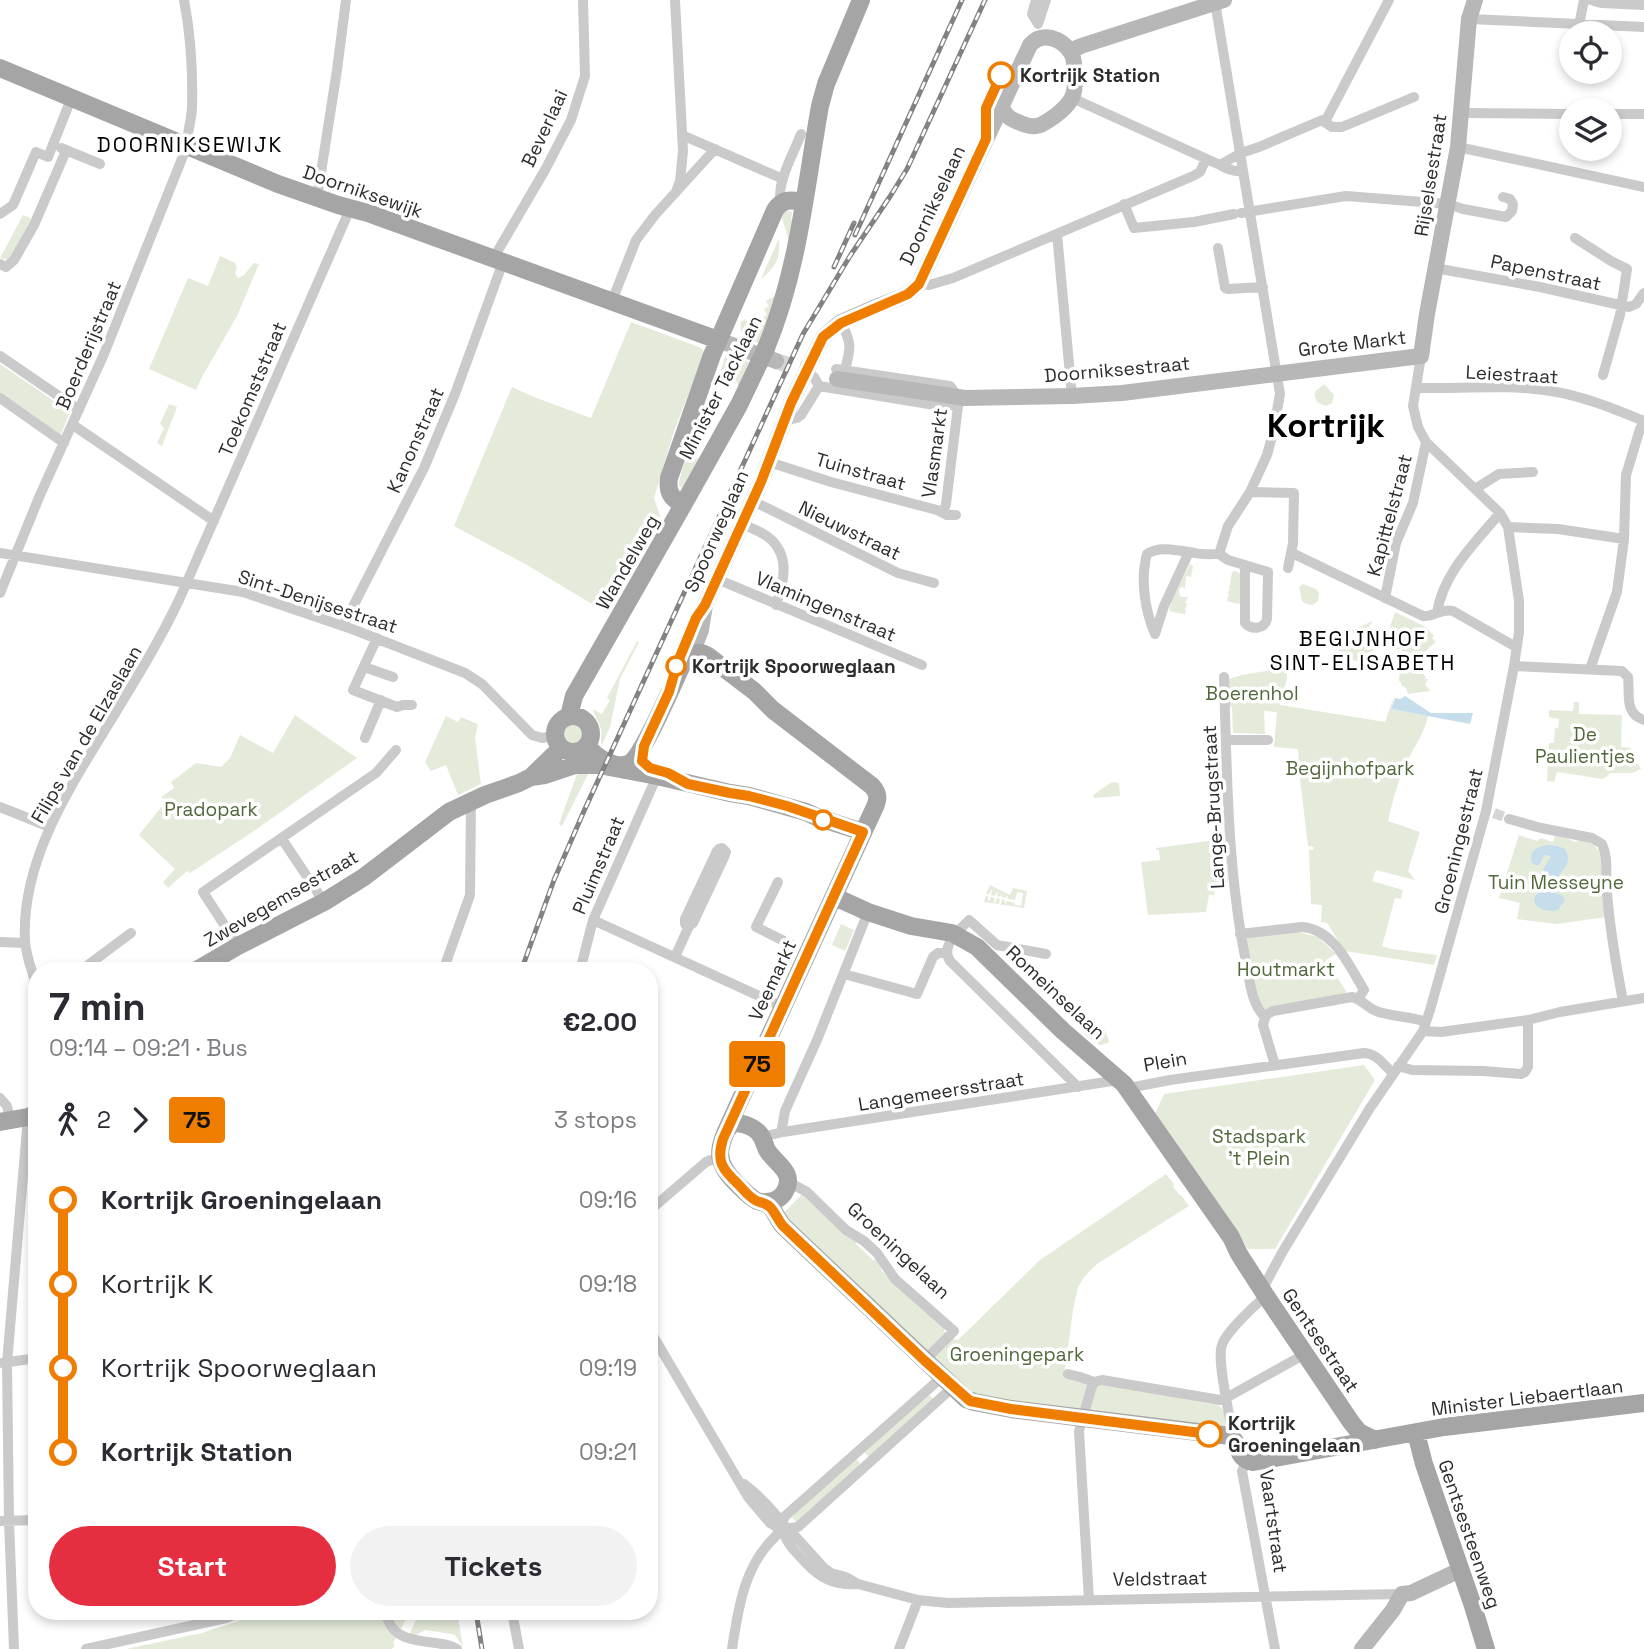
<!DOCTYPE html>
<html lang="en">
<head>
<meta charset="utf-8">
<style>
  body { margin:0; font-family:"Space Grotesk",sans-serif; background:#f2f2f3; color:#2b2b33; height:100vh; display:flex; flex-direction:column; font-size:26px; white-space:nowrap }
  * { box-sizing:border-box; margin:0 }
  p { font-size:23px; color:#7c7c81 }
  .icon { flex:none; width:38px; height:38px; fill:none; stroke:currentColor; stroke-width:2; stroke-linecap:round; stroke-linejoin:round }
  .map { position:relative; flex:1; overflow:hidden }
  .side { position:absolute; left:28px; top:962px; width:630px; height:658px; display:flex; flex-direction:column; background:#fff; border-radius:28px; box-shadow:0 4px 10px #0003 }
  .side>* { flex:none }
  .badge { padding:0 14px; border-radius:5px; font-size:24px; line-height:46px }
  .tools { position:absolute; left:1559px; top:21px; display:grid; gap:14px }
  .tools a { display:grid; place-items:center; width:63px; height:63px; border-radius:50%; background:#fff; box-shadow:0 4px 10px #0003; font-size:35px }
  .map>.badge { position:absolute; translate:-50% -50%; box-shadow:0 0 0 4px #fff }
  .legs { display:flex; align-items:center; gap:10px; height:77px; padding:0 21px; font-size:23px }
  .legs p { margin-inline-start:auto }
  .headline { display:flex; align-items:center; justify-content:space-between; height:119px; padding:0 21px }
  h1 { font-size:38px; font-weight:600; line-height:52px }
  .primary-button { display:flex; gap:14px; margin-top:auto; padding:14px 21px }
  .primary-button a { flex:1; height:80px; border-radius:42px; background:#e52e40; color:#fff; font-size:28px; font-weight:600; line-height:80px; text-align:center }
  .primary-button a+a { background:#f2f2f3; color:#2b2b33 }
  ul { padding:0 21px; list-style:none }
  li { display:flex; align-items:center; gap:24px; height:84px; font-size:26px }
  li i { display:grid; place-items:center; width:10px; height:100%; margin:0 9px; background:currentColor }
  li i::after { content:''; width:18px; height:18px; margin:-9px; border:5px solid; border-radius:50%; background:#fff }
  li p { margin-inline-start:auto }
  li:first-child i { background:linear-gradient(#0000 50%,currentColor 0) }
  li:last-child i { background:linear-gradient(currentColor 50%,#0000 0) }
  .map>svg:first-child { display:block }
</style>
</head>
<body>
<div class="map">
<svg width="1644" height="1649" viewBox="0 0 1644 1649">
  <rect width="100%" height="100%" fill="#fff"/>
  <path fill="#e4ebda" d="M787 210 792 212 791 220H793L790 244 782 218V214Z
    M23 215 30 218 31 220 9 260 0 258Z
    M779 238C780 259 777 266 761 279Z
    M220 256 235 263 237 268 235 274 238 278 244 275 254 263 259 264 237 316 202 377 196 390 149 369 188 278 208 286Z
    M778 294 760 343C748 341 738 336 741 322L745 319 750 326 767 315 764 309 769 306 766 301Z
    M631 322 699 347 703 350 704 355 674 431 654 498 660 516 659 520 607 613 527 565 454 526 512 387 534 397 591 418Z
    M726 353 751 363 739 387 731 369 722 373 721 370Z
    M0 364 70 412 59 439 0 398Z
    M1324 384 1334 395 1332 403 1326 406 1317 402C1311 389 1318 391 1324 384Z
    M169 404 177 407 162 446 157 443 164 428 160 424Z
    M699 458 682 488 679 486V482L684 462Z
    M1190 564 1193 566 1191 577 1186 576 1185 588 1182 587 1179 589V593L1181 597H1188L1185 603H1187L1186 608 1184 609 1186 610 1185 614 1178 613V611L1177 613 1170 611 1169 610 1172 599Z
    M1234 571 1240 573V603L1238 604 1227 601 1228 596 1230 595 1228 594 1229 590H1231L1229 589 1230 585 1231 584H1230L1232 572Z
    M1303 584 1316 589 1319 593 1318 601 1313 605 1306 604 1302 601 1299 587Z
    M1395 612 1426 627 1434 636 1432 638 1436 642 1413 662 1411 668 1416 673 1415 674H1423L1426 677 1425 679H1428L1425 685 1430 690V691L1408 694 1406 688 1401 685V682L1399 681 1400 668H1402L1404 655 1401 648 1397 650 1389 630Z
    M1373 621 1368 628 1376 663 1375 665 1343 658V654L1338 653 1339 649 1359 642 1352 630Z
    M637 641 639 642 620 679 610 727 602 745C600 740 602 735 601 729 599 721 594 716 593 709L602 714 610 700 607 698Z
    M1284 668 1285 670H1287V679L1280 705 1385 722 1394 696 1391 709 1428 716C1424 735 1412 750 1404 767 1397 785 1392 803 1388 821L1420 832 1408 871 1415 880 1376 870 1372 881 1403 890 1401 899 1395 898 1382 946 1392 949 1437 955 1434 965 1345 951 1327 923 1321 922 1322 905 1311 904 1309 849 1313 850 1314 847 1308 846 1299 770 1298 749 1274 747 1277 712 1264 711 1265 734 1233 733 1232 707 1228 706V679L1242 675Z
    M1574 702H1579V714L1622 715 1621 747 1631 748V763L1638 764 1641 769 1632 773H1611L1603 779 1557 772 1554 782 1547 781 1549 743H1554L1555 728H1558L1559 719 1549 717V710L1573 711Z
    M295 715 357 758 251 833 190 873 187 871 168 888 163 882 175 869 139 835 166 801 161 797 174 788 171 782 196 763 221 767 230 758 240 735 273 753Z
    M446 716 458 722 461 717 478 724 475 738 481 784 458 795 446 765 431 771 425 762Z
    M561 734a11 11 0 1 1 22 0a11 11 0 1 1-22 0Z
    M577 774H588L562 826 559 824Z
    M1112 782 1119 783 1120 796 1094 798 1093 795Z
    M1519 835 1537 841 1541 838 1553 842 1555 836 1566 838 1575 842 1582 840 1593 844 1599 851 1602 861 1606 917 1557 924 1517 919 1520 903 1499 898Z
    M1216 840 1217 849 1226 848 1228 883 1216 884 1219 890 1215 891 1214 895H1209L1206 912 1148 915 1141 862 1160 860 1159 850H1156V848Z
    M990 885 1010 895 1013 888 1027 891 1024 908 984 902 986 896H988V901H989L991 897 995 898 994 903H995L997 898 1000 899 999 904H1001L1002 899 1005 900V904L1007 901 1015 903V905L1021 906 1023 893 1017 892 1015 900 1008 899 1007 895 1006 898 1002 897V894L1000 897 997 896 998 892H997L995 896 991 895 992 891 991 890 989 894H986Z
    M841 924 854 930 845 951 832 945Z
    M1298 932 1318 937 1336 954 1326 960 1346 991 1345 994 1265 1010 1260 1008 1243 937Z
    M1104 1028 1109 1041 1108 1043 1100 1045 1085 1035 1086 1031Z
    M1364 1065 1375 1080 1275 1249H1248L1155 1114 1164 1094Z
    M1166 1174 1174 1184 1173 1187 1179 1194V1195H1181L1189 1206 1097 1264 1084 1277 1078 1287 1073 1310 1064 1377 1217 1405C1225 1408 1227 1420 1225 1428L975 1399 781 1216 803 1193 857 1241 856 1244 873 1260H877L881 1264V1270L919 1307 944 1328V1331L953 1339 958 1340 1040 1260Z
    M926 1393 934 1399 869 1457 864 1452Z
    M857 1459 861 1465 797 1523 791 1516Z
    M266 1612H410L393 1643 395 1645 392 1649H126L202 1633Z
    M420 1612H457L463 1647 455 1635 451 1634 425 1630 416 1635H409Z"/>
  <path fill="#c6deeb" d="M1405 696 1431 713H1473L1470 724 1391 709 1395 698 1400 699Z
    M1548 845 1558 846 1565 849C1576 869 1553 871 1554 892L1563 896 1565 900 1558 910C1549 913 1528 908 1536 895 1539 889 1545 889 1546 881 1546 879 1544 872 1543 870L1551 856 1544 855 1540 864 1537 866 1532 863C1528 851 1538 846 1548 845Z"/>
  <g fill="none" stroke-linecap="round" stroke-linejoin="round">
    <path stroke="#d5d5d5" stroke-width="10" stroke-dasharray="10 5" stroke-linecap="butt" d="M1494 813 1509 819
      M788 943 799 948"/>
    <path stroke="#d5d5d5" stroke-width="16" stroke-dasharray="16 8" stroke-linecap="butt" d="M776 361 819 375"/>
    <path stroke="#cacaca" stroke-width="10" d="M675 0 683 151 680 181 676 192
      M1036 0 1032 14 1038 24 1046 0
      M1591 0 1601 3 1644 5
      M1215 2 1280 394 1273 433 1267 455 1250 492 1228 526 1219 554
      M1469 19 1644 27
      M1579 25 1584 0
      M1072 98 1220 165C1228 170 1234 172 1243 171
      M1462 113 1572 114
      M1610 114H1644
      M1323 121 1332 127H1342L1414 97
      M682 135 783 179
      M1458 147 1644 187
      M61 148 100 164
      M1220 165 1241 153 1259 147 1327 118 1389 0
      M317 198 337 70 346 0
      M781 202C776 183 794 153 801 134
      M1124 204 1134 228 1194 222 1234 214
      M1241 213 1346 196 1448 204 1463 209 1506 217 1512 211 1513 204 1510 199 1503 197
      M0 214 13 205 36 152 48 157 71 99
      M1057 234 1072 396
      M1575 238 1611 261 1627 269 1620 315 1603 375
      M1218 248 1225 288 1228 289 1263 287
      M493 259 545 170 571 120 585 76 583 0
      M0 264 6 267 14 260 34 225 66 151
      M1435 268 1540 287 1629 307 1636 304 1644 293
      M919 284 929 285 953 278 1193 176 1200 172 1206 159
      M612 301 636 240 655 215 715 149
      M841 322C852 344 851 347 845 370
      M0 356 79 410
      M836 369 943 385 950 386 959 398
      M811 376 814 377 819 386 947 407 959 398
      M1416 388C1460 389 1507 384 1551 391 1583 396 1614 409 1644 421
      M0 398 64 443
      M784 421 797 418 801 415 819 386
      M73 425 214 521
      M769 462 831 482 937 510 947 515H956
      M1475 489 1499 474 1533 472
      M1250 492 1294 493 1293 543 1288 568
      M753 501 898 573 934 583
      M943 513 946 504 959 398
      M742 524C751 528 760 531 768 537 791 555 784 582 776 605
      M1508 527 1558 529 1624 539
      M0 553 243 592 352 629 465 673 482 684 532 735 542 738 554 736
      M1292 553 1423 616C1434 617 1442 608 1453 611L1516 647
      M1219 554 1228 560 1268 572 1267 619C1264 630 1251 630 1245 623V565
      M717 579 922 665
      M0 593 40 495 104 354 187 146C187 133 191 122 192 109 193 72 191 36 184 0
      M1385 598 1396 543 1413 503 1426 442
      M1437 613C1443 573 1475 543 1500 513
      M343 626 424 468 455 394 503 262
      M1155 634C1145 611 1140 579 1147 554 1159 545 1181 551 1195 553 1203 555 1211 554 1219 554
      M1155 634 1164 606 1189 552
      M377 638 353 690 397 707 403 705H412
      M1514 666 1622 671 1628 677C1630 694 1624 714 1644 720
      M364 667 393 677
      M1590 669 1617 592 1624 539 1626 475 1640 429 1644 422
      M1224 677C1227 774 1227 871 1247 967 1250 983 1252 1005 1265 1017
      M365 738 381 700
      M1226 740H1268
      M0 807 50 827
      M1509 819 1541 828 1592 838 1602 844C1609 859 1605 876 1607 893 1610 929 1616 965 1623 1001
      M282 839 324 902
      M778 882 756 927 788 943
      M593 920 783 1007
      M1240 934 1302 927C1334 929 1349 966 1364 990L1358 999
      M0 942 25 943
      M238 946 203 892 376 773 396 750
      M1046 954 997 945 969 920C959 931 940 945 950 961L1078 1087
      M675 957 689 926 693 923 725 855 726 852 722 848 719 849 717 851 685 919V924L689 926
      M80 971 131 933
      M443 971 470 895 471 801
      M580 971 593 920 657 776
      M844 974 917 994 933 957 938 953H946
      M37 988C33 973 26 957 25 941 21 862 68 790 108 725 133 684 158 644 179 600L350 209
      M1423 1031 1441 1032 1528 1020 1560 1012 1644 998
      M1275 1065 1263 1025 1266 1015 1273 1011 1352 997C1361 999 1367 1007 1376 1011 1392 1017 1410 1016 1426 1022
      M1398 1066 1412 1070 1483 1071 1521 1074 1525 1072 1528 1067V1020
      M0 1098 7 1106 10 1120
      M783 1132 782 1128 785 1111 817 1040 868 912
      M763 1139 770 1135 783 1132 1112 1081 1134 1087 1170 1080 1364 1053C1378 1054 1383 1065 1393 1073
      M787 1180 794 1185 807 1192 846 1230 864 1241 877 1253 895 1279 954 1331 924 1361
      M649 1211 706 1162 711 1160 720 1159
      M1262 1290 1283 1251 1370 1108 1423 1031 1430 1010 1486 811 1514 666 1519 632V601L1508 527 1500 513 1426 442 1418 427 1413 406 1421 356
      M649 1329 748 1497 770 1523 796 1537 824 1568 831 1573 846 1577 858 1584 918 1600 948 1603 1402 1594
      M2 1363 37 1358
      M1068 1374 1080 1377 1094 1382 1102 1380 1220 1400 1226 1398 1305 1354
      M1233 1438C1231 1419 1216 1360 1222 1345 1226 1332 1255 1305 1266 1296
      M1247 1460 1242 1471 1275 1649
      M744 1484C756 1493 767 1504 776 1515 782 1524 783 1536 790 1545 794 1551 800 1556 805 1562 820 1578 834 1586 858 1584
      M0 1521 37 1520
      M782 1530 784 1517 942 1377
      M1089 1600 1079 1431 1091 1389 1094 1382
      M391 1612 388 1620C399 1649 438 1637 457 1649
      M512 1612 519 1649
      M14 1649 9 1521 7 1363 28 1117
      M86 1649 226 1618 241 1612
      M732 1649C738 1610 744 1566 774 1538 776 1535 779 1532 782 1530 786 1528 793 1528 798 1527L953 1387
      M899 1649 918 1600"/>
    <path stroke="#b7b7b7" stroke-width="16" d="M1070 51 1081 46 1224 0
      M718 340 776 361
      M837 379 965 398 1072 396 1122 393 1421 356 1427 314 1458 147 1469 19 1475 0
      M691 655 701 630 705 605 761 482 791 403 823 337 841 322 873 308 899 298 908 294 919 284 1030 45C1042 31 1062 38 1071 53 1075 59 1074 67 1075 74 1076 95 1072 103 1055 116 1045 123 1038 129 1026 125 1015 121 1004 118 1002 105
      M1362 1649 1393 1610 1402 1594 1411 1593 1460 1570"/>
    <path stroke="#a5a5a5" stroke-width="18" d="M0 68 278 184 338 205 368 213 718 340
      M766 348C799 268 805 190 820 106L826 84 861 0
      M683 505C671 498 667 492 669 478L712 355 775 210C783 198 791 200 804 202
      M555 734a18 18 0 1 1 36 0a18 18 0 1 1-36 0Z
      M569 716 574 696 683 505 739 405 759 363
      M587 746C595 756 616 771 630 763 644 754 674 681 684 661 691 653 698 650 708 656L754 691 773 710 872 786C880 795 878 801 873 811L736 1109C723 1140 708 1156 736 1183 742 1189 749 1197 757 1201 760 1202 764 1202 767 1204 774 1208 777 1219 783 1226L966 1399 974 1402 1011 1409 1230 1436C1242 1444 1234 1458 1253 1462L1444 1427 1644 1403
      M531 777 545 775 575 765H599L657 776 730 793 749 796 806 812 819 818 863 832
      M835 897 868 912 911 926 952 933 977 947 1063 1031 1124 1084 1231 1237 1239 1254 1266 1296 1351 1422 1359 1432 1375 1440
      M195 971 238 946 324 902 364 877 449 812 485 795 519 783 531 777 561 748
      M0 1122 28 1117 37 1113
      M728 1129 732 1124 736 1123C747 1124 759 1129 763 1140 765 1144 765 1146 767 1150 775 1164 797 1172 784 1193 779 1200 773 1202 765 1202
      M1416 1433 1424 1464 1472 1603 1486 1649"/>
    <defs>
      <path id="rail" d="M855 235 962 0
        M834 267 854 223
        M521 971 554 880 584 811 803 334 850 256 891 195 907 169 985 0
        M476 1612 482 1649"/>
    </defs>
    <use href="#rail" stroke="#828282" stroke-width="5"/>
    <use href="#rail" stroke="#fff" stroke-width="2.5" stroke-dasharray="8" stroke-linecap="butt"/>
    <path stroke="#a5a5a5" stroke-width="18" d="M759 363 766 348"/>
  </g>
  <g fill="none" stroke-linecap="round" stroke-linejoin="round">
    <defs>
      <path id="line-1" d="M1001 75 986 108V139L919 284 908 294 841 323 823 337 791 403 761 482 705 605 696 618 677 664 669 692 644 746 642 761 650 768 668 773 688 784 730 793 749 796 787 806 863 832 723 1139C716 1161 722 1169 738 1184 743 1189 748 1196 755 1200 760 1203 765 1202 770 1207 775 1212 778 1220 783 1226L925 1361 970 1401 1011 1409 1209 1434"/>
    </defs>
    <use href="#line-1" stroke="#fff" stroke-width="16"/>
    <use href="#line-1" stroke="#ef7d00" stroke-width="10"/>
  </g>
  <g fill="#fff" stroke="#ef7d00" stroke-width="3.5">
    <circle cx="1001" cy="75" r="12"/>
    <circle cx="676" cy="666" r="9"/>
    <circle cx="823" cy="820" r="9"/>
    <circle cx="1209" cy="1434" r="12"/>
  </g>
  <g text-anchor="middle" stroke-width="7" stroke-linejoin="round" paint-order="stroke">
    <g font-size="19" font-weight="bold" fill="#2d2d2d" stroke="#fff" text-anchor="start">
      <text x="1020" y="82">Kortrijk Station</text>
      <text x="692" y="673">Kortrijk Spoorweglaan</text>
      <text x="1228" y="1430">Kortrijk<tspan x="1228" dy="22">Groeningelaan</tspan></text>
    </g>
    <g font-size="19" fill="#2d2d2d" stroke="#fff">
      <text transform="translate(544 128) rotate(-65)" y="7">Beverlaai</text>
      <text transform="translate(1430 175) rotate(-81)" y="7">Rijselsestraat</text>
      <text transform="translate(363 191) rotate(19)" y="7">Doorniksewijk</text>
      <text transform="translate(932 205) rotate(-65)" y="7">Doornikselaan</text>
      <text transform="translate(1546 272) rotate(12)" y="7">Papenstraat</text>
      <text transform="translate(1352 343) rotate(-7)" y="7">Grote Markt</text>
      <text transform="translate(88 345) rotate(-67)" y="7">Boerderijstraat</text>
      <text transform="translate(1117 369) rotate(-5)" y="7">Doorniksestraat</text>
      <text transform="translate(1512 374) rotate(3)" y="7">Leiestraat</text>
      <text transform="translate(720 387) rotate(-63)" y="7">Minister Tacklaan</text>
      <text transform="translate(252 389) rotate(-67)" y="7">Toekomststraat</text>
      <text transform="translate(415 440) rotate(-66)" y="7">Kanonstraat</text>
      <text transform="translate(934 453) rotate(-82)" y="7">Vlasmarkt</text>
      <text transform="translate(861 471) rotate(16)" y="7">Tuinstraat</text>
      <text transform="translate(1389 515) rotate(-75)" y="7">Kapittelstraat</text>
      <text transform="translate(850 530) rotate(26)" y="7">Nieuwstraat</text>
      <text transform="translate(716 531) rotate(-66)" y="7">Spoorweglaan</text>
      <text transform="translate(627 562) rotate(-60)" y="7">Wandelweg</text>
      <text transform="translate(318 601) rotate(18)" y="7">Sint-Denijsestraat</text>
      <text transform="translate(826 606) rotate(23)" y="7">Vlamingenstraat</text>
      <text transform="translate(86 734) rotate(-60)" y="7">Filips van de Elzaslaan</text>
      <text transform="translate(1213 807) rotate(-93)" y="7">Lange-Brugstraat</text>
      <text transform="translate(1458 841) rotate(-76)" y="7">Groeningestraat</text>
      <text transform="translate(598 865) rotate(-67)" y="7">Pluimstraat</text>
      <text transform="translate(281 898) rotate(-30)" y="7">Zwevegemsestraat</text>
      <text transform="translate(772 980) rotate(-65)" y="7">Veemarkt</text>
      <text transform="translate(1056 992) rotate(43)" y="7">Romeinselaan</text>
      <text transform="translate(1165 1061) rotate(-10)" y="7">Plein</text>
      <text transform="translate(941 1091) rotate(-9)" y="7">Langemeersstraat</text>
      <text transform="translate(899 1250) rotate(43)" y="7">Groeningelaan</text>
      <text transform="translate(1321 1340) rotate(56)" y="7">Gentsestraat</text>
      <text transform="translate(1527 1397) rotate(-7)" y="7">Minister Liebaertlaan</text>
      <text transform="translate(1274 1521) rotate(82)" y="7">Vaartstraat</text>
      <text transform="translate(1470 1534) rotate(71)" y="7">Gentsesteenweg</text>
      <text transform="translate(1160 1578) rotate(-1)" y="7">Veldstraat</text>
    </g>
    <g font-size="19" fill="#51683b" stroke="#fff">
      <text x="1252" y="700">Boerenhol</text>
      <text x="1585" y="741">De<tspan x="1585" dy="22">Paulientjes</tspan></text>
      <text x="1350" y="775">Begijnhofpark</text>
      <text x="211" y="816">Pradopark</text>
      <text x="1556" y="889">Tuin Messeyne</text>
      <text x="1286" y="976">Houtmarkt</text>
      <text x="1259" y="1143">Stadspark<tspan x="1259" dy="22">'t Plein</tspan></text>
      <text x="1017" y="1361">Groeningepark</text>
    </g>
    <g font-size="21" letter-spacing="2" fill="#000" stroke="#fff">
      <text x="190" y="152">DOORNIKSEWIJK</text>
      <text x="1363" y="646">BEGIJNHOF<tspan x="1363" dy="24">SINT-ELISABETH</tspan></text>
    </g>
    <g font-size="33" font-weight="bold" fill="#000" stroke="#fff">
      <text x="1326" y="437">Kortrijk</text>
    </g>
  </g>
</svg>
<div class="tools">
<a><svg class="icon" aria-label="locate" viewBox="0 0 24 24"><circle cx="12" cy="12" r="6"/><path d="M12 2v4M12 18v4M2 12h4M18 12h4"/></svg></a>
<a><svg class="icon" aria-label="layers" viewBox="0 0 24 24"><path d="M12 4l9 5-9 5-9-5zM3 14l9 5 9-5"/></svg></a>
</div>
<b class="badge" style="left:757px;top:1064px;background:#ef7d00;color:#111">75</b>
<section class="side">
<div class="headline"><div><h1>7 min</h1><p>09:14 – 09:21 · Bus</p></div><b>€2.00</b></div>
<div class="legs"><svg class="icon" aria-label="walk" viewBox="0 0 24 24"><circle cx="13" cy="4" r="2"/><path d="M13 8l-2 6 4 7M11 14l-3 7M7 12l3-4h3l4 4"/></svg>2<svg class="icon" aria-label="forward" viewBox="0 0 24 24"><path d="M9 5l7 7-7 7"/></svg><b class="badge" style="background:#ef7d00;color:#111">75</b><p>3 stops</p></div>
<ul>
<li><i style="color:#ef7d00"></i><b>Kortrijk Groeningelaan</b><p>09:16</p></li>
<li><i style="color:#ef7d00"></i><span>Kortrijk K</span><p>09:18</p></li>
<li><i style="color:#ef7d00"></i><span>Kortrijk Spoorweglaan</span><p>09:19</p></li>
<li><i style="color:#ef7d00"></i><b>Kortrijk Station</b><p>09:21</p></li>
</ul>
<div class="primary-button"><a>Start</a><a>Tickets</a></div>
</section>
</div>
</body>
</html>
